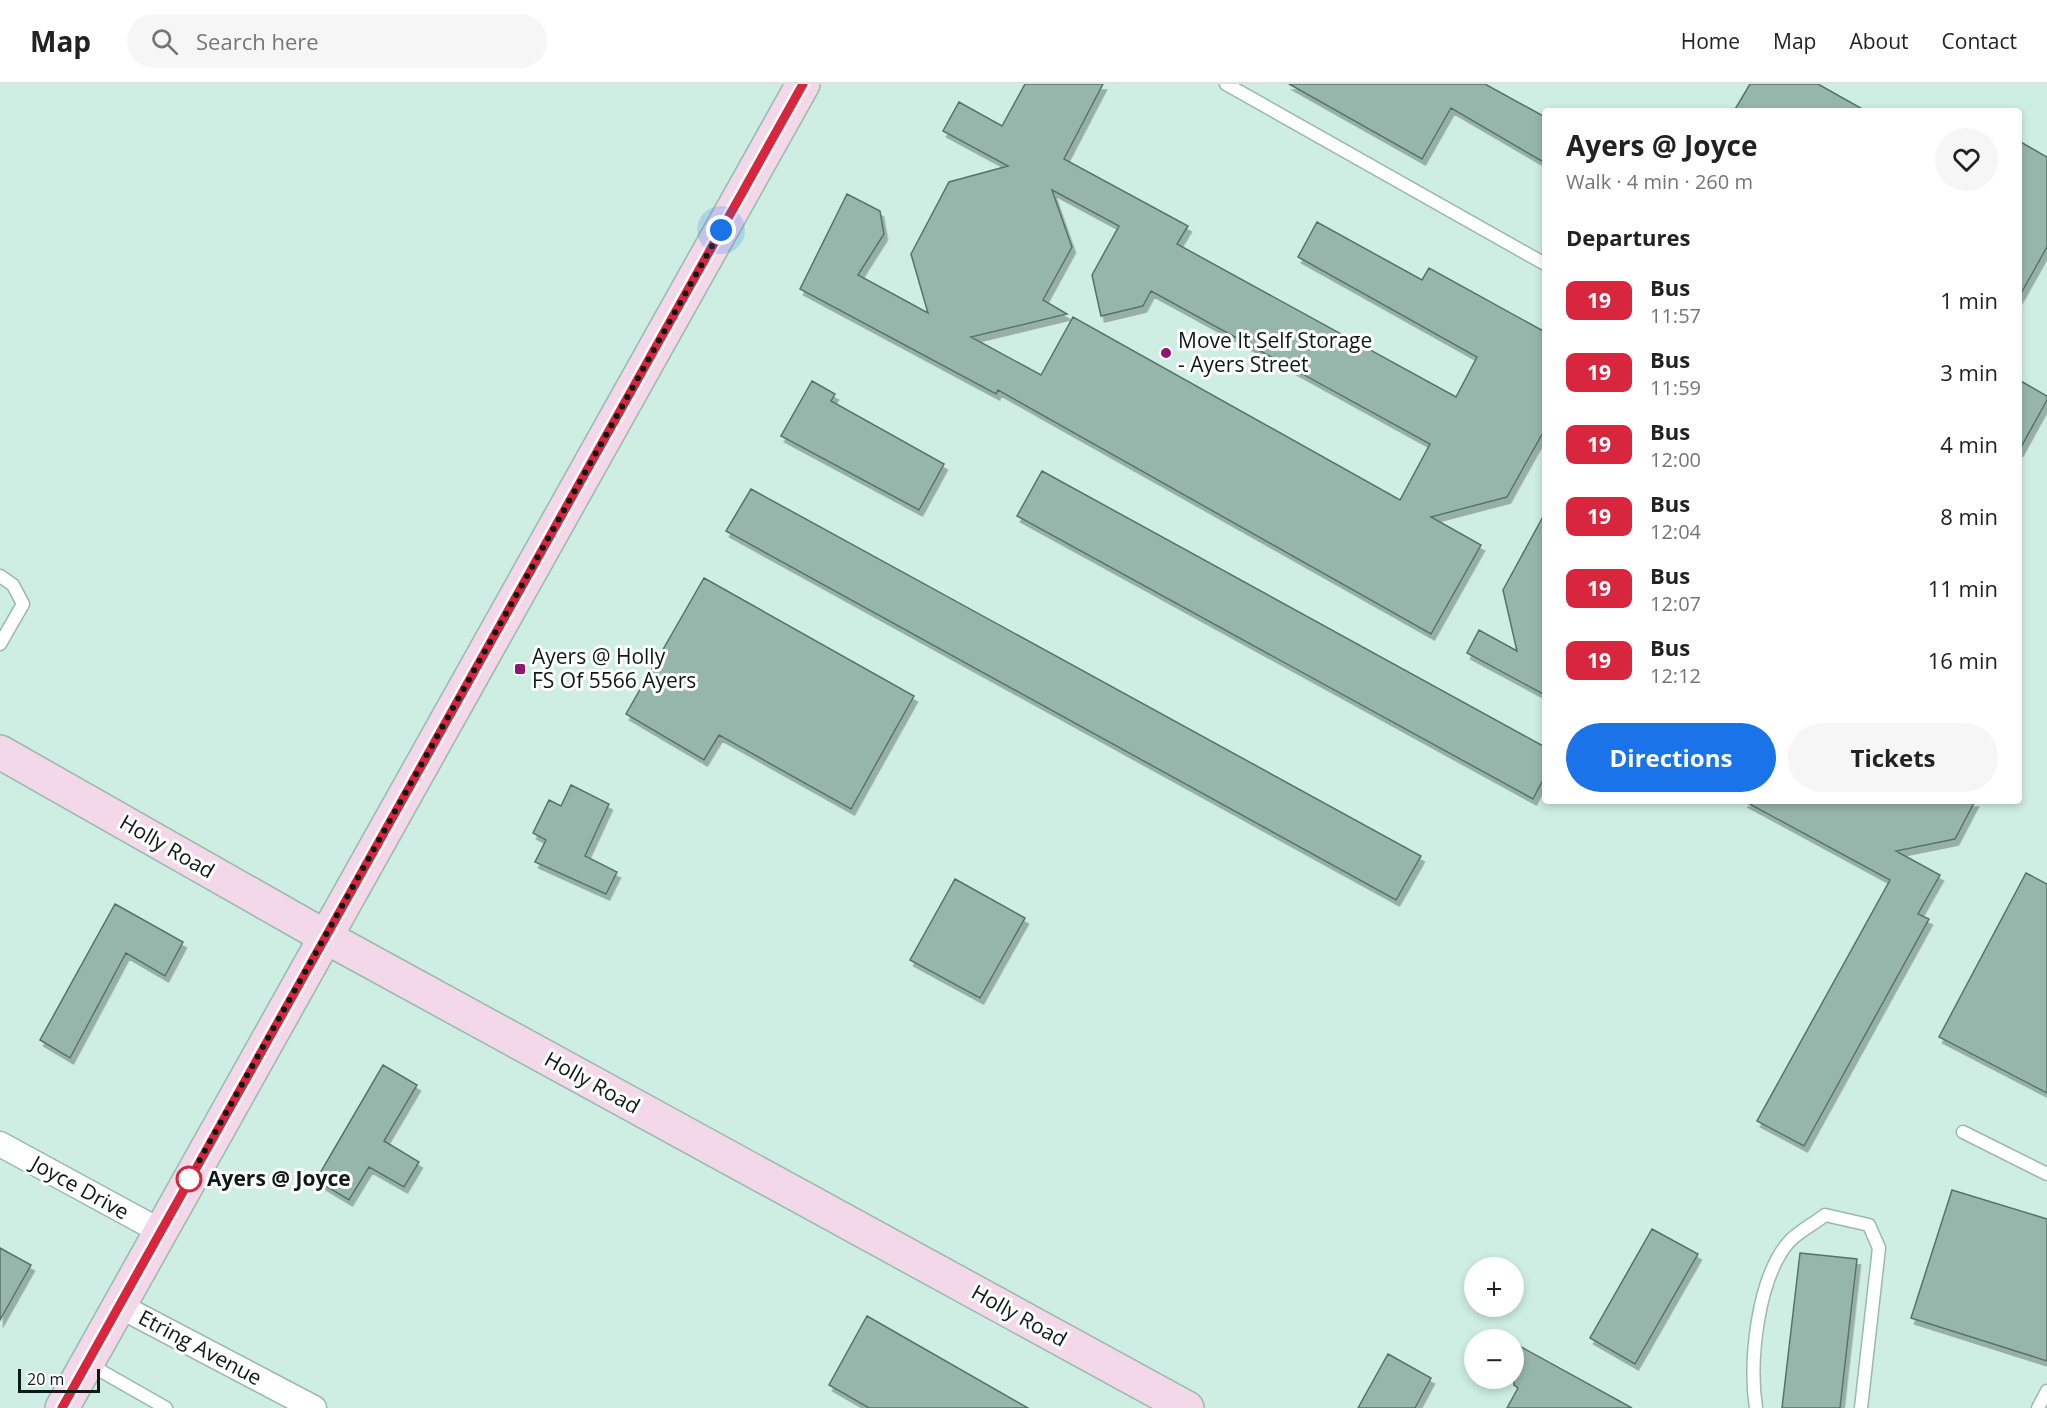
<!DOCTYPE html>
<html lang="en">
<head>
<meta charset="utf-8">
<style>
  body { margin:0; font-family:"Open Sans",sans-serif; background:#f6f6f6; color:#222; height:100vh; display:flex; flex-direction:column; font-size:22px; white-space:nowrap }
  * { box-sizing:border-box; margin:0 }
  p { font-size:20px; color:#767676 }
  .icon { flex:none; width:33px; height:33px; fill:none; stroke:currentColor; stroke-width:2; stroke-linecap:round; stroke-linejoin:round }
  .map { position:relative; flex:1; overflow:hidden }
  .drawer { position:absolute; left:1542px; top:24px; width:480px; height:696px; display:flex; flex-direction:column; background:#fff; border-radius:6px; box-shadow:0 3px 9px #0003 }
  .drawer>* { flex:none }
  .badge { padding:0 12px; border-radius:9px; font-size:21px; line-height:39px }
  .buttons { position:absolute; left:1464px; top:1173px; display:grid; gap:12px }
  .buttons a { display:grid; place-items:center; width:60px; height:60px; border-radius:50%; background:#fff; box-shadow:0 3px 9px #0003; font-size:30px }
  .scale { position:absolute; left:18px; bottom:15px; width:82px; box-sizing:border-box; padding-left:6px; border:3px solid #0e1a16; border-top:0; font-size:16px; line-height:21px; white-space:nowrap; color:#0e1a16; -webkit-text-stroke:4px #fff; paint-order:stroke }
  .you { position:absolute; width:30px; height:30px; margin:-15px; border:4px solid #fff; border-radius:50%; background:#1a73e8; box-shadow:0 0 0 9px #1a73e833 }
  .map>.badge { position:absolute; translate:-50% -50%; box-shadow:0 0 0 3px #fff }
  h2 { padding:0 24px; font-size:22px; line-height:54px }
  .round { display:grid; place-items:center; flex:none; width:63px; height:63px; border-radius:32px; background:#f6f6f6 }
  .summary { display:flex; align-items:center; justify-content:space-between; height:102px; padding:0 24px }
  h1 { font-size:28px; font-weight:700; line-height:45px }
  .button { display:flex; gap:12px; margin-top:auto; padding:12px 24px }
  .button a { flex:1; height:69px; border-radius:36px; background:#1a73e8; color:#fff; font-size:24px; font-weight:700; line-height:69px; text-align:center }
  .button a+a { background:#f6f6f6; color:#222 }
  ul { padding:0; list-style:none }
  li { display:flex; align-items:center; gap:18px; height:72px; padding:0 24px }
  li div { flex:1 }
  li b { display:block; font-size:22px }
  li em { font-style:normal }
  li .badge { min-width:66px; font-weight:700; text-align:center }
  header { display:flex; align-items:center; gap:36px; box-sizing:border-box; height:84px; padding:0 30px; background:#fff; border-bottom:2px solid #e0e0e0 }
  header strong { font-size:28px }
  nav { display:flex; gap:33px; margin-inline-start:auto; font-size:21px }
  .search { width:420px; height:54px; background:#f6f6f6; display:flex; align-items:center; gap:15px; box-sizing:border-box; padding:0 21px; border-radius:33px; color:#767676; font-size:22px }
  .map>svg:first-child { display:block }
</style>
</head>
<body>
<header>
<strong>Map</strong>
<div class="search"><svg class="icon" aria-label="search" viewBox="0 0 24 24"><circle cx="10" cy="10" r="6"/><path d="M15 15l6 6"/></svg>Search here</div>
<nav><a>Home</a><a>Map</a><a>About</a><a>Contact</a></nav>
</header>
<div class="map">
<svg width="2047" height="1324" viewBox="0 0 2047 1324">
  <defs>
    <filter id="shadow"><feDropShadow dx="3.5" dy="6" stdDeviation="0" flood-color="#0004"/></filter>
  </defs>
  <rect width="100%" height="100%" fill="#ceeee3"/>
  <path fill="#97b6ab" stroke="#567369" stroke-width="1.5" fill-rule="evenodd" filter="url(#shadow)" d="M1025 0H1103L1064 75 1188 142 1177 160 1456 313 1477 273 1298 173 1317 138 1422 196 1429 184 1545 248V345L1507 413 1431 433 1481 461 1431 550 998 306 996 310 800 205 847 110 880 127 884 150 858 191 928 229 911 170 949 98 1008 82 943 47 959 18 1002 42ZM1052 106 1119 142 1092 191 1101 232 1143 222 1151 207 1430 360 1400 416 1073 233 1041 291 971 253 1067 230 1043 216 1072 163Z
    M1289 0H1485L1545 33V79L1451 24 1422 75Z
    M1750 0H1818L1866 27H1734Z
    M2019 57 2047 73V163L2019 213Z
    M2019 296 2047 312V316L2019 367Z
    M812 297 835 310 831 317 944 380 919 426 781 352Z
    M1042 387 1545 663V692L1533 715 1017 432Z
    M751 405 1421 772 1396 816 726 447Z
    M1545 429V611L1467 569 1479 546 1517 567 1503 506Z
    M704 494 914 612 851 725 719 651 704 676 626 630Z
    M571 701 609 720 585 772 617 788 606 810 535 778 546 756 533 749 549 716 561 722Z
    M1744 717H1975L1955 755 1896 767 1940 791 1918 830 1929 835 1804 1062 1757 1037 1890 796Z
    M2026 789 2047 800V1009L1939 953Z
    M955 795 1025 834 980 914 910 876Z
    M115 820 183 858 165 892 126 869 70 974 40 956Z
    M383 981 417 1001 384 1057 419 1078 404 1103 369 1083 349 1116 316 1096Z
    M1952 1106 2047 1135V1277L1911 1234Z
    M1652 1145 1698 1170 1635 1280 1590 1254Z
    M0 1164 31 1181 0 1236Z
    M1800 1169 1857 1175 1840 1324H1782Z
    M867 1232 1028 1324H869L829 1301Z
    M1514 1259 1632 1324H1507L1518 1304 1514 1301Z
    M1388 1270 1431 1294 1415 1324H1358Z"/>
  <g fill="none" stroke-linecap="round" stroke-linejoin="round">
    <defs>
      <path id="lane" d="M1226 0 1545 180
        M0 492 13 501 23 520 0 560
        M1963 1048 2047 1090
        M87 1279 166 1324
        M1756 1324C1749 1278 1757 1196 1788 1159 1797 1148 1814 1140 1825 1131L1869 1141 1879 1164 1861 1324
        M2038 1324 2047 1307"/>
      <path id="street" d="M0 1060 160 1147
        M118 1221 314 1324"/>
      <path id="secondary" d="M0 668 324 852 1187 1324
        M62 1324 803 0"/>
    </defs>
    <use href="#lane" stroke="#9ab9ae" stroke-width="15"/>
    <use href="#street" stroke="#9ab9ae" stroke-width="27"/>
    <use href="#secondary" stroke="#9ab9ae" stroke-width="36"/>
    <use href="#lane" stroke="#fff" stroke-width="12"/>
    <use href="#street" stroke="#fff" stroke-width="24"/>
    <use href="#secondary" stroke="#f2d8e9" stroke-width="33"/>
  </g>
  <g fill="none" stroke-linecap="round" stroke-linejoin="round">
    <defs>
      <path id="line" d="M62 1324 803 0"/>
    </defs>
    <use href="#line" stroke="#fff" stroke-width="14"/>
    <use href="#line" stroke="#d7263d" stroke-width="9"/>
    <path stroke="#0e1a16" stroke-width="6" stroke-dasharray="0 10.8" d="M189 1095 721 146"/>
  </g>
  <g fill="#911673" stroke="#fff" stroke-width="2">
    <circle cx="1166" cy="269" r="6"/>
    <rect x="514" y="579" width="12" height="12" rx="3"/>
  </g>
  <circle fill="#fff" stroke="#d7263d" stroke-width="3" cx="189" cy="1095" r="12"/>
  <g text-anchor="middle" stroke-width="6" stroke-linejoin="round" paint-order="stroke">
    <g font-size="21" fill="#0e1a16" stroke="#fff" text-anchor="start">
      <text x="1178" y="264">Move It Self Storage<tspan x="1178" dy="24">- Ayers Street</tspan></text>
      <text x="532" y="580">Ayers @ Holly<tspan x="532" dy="24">FS Of 5566 Ayers</tspan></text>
    </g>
    <g font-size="21" fill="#0e1a16" stroke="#fff">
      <text transform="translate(167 763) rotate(30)" y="7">Holly Road</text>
      <text transform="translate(592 999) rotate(29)" y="7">Holly Road</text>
      <text transform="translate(80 1104) rotate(29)" y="7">Joyce Drive</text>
      <text transform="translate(1019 1232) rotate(29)" y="7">Holly Road</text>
      <text transform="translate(200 1264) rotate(28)" y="7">Etring Avenue</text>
    </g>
    <g font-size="21" font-weight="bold" fill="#0e1a16" stroke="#fff" text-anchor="start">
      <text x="207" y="1102">Ayers @ Joyce</text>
    </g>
  </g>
</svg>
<div class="buttons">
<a>+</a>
<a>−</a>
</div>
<div class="scale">20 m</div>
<div class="you" style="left:721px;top:146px"></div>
<section class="drawer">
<div class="summary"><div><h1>Ayers @ Joyce</h1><p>Walk · 4 min · 260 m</p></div><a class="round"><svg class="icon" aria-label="heart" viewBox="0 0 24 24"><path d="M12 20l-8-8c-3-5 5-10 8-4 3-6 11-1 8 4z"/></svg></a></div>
<h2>Departures</h2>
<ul>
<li><span class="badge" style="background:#d7263d;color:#fff">19</span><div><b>Bus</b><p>11:57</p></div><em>1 min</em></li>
<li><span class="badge" style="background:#d7263d;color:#fff">19</span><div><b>Bus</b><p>11:59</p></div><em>3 min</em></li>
<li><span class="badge" style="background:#d7263d;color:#fff">19</span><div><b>Bus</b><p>12:00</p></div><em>4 min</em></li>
<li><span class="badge" style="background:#d7263d;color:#fff">19</span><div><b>Bus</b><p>12:04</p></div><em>8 min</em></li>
<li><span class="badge" style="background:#d7263d;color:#fff">19</span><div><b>Bus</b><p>12:07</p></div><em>11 min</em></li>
<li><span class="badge" style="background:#d7263d;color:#fff">19</span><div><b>Bus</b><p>12:12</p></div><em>16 min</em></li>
</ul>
<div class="button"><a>Directions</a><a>Tickets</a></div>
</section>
</div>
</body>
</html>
